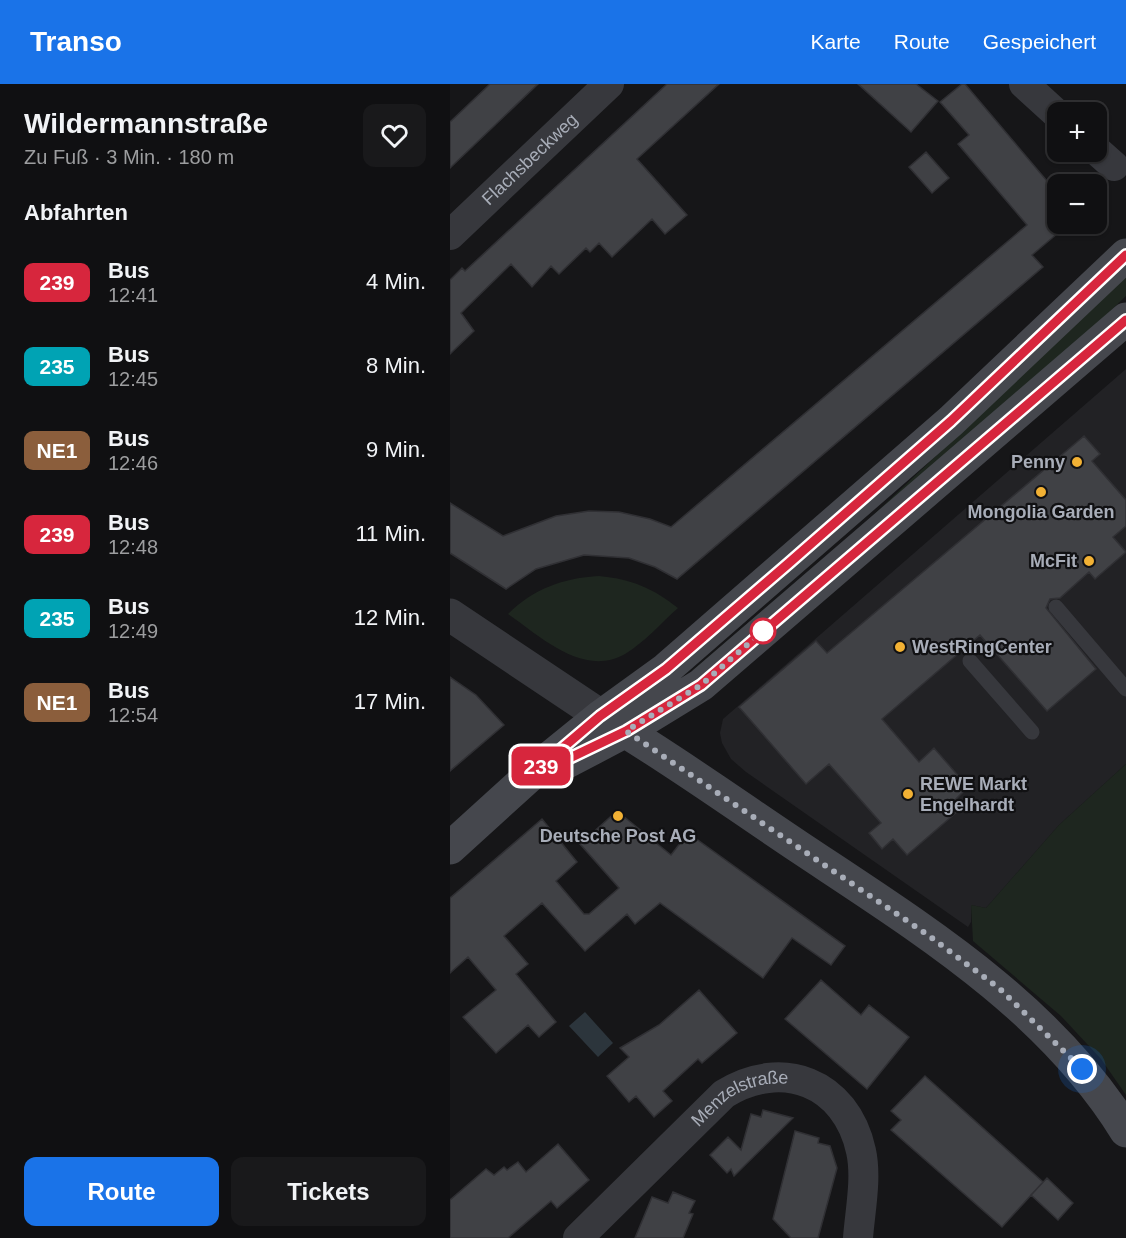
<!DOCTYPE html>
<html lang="de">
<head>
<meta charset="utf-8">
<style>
  body { margin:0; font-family:Arial,sans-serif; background:#19191b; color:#f1f3f6; height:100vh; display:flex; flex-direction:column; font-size:22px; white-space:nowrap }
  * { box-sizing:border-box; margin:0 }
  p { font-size:20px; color:#9c9d9f }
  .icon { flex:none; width:33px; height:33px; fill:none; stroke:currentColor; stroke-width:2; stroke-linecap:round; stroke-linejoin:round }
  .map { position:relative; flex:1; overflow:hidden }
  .details { display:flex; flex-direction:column; background:#101012; width:450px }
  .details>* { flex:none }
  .badge { padding:0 12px; border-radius:9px; font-size:21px; line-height:39px }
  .fabs { position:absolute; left:597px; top:18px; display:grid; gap:12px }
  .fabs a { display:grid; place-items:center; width:60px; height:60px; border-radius:12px; background:#101012; box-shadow:0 2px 4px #0004,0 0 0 2px #303032; font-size:30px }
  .you { position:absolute; width:30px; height:30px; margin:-15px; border:4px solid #fff; border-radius:50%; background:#1a73e8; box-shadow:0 0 0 9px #1a73e833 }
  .map>.badge { position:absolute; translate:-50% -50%; box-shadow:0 0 0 3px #fff }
  h2 { padding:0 24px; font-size:22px; line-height:54px }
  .round { display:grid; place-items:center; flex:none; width:63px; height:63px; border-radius:12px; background:#19191b }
  .headline { display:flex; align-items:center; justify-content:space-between; height:102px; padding:0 24px }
  h1 { font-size:28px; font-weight:700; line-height:45px }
  .primary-button { display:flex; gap:12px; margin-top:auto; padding:12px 24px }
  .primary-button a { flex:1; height:69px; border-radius:12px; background:#1a73e8; color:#fff; font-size:24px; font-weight:700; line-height:69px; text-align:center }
  .primary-button a+a { background:#19191b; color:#f1f3f6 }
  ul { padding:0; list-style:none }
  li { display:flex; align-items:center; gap:18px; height:84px; padding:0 24px }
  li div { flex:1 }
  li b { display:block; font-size:22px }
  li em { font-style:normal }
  li .badge { min-width:66px; font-weight:700; text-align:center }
  header { display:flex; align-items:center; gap:36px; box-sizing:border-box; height:84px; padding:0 30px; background:#1a73e8; color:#fff }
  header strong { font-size:28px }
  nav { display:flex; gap:33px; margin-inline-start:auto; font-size:21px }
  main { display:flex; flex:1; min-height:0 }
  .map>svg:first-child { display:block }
</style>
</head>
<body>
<header>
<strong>Transo</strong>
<nav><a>Karte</a><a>Route</a><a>Gespeichert</a></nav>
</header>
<main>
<section class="details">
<div class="headline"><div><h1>Wildermannstraße</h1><p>Zu Fuß · 3 Min. · 180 m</p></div><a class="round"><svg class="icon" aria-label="heart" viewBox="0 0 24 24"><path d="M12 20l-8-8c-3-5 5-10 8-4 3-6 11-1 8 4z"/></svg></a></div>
<h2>Abfahrten</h2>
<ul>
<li><span class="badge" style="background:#d7263d;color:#fff">239</span><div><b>Bus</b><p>12:41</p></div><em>4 Min.</em></li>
<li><span class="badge" style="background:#00a3b4;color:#fff">235</span><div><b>Bus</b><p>12:45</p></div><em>8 Min.</em></li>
<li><span class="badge" style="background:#8b5e3c;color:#fff">NE1</span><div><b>Bus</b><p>12:46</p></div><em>9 Min.</em></li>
<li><span class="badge" style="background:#d7263d;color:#fff">239</span><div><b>Bus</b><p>12:48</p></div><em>11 Min.</em></li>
<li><span class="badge" style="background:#00a3b4;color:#fff">235</span><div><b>Bus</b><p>12:49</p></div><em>12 Min.</em></li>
<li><span class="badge" style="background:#8b5e3c;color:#fff">NE1</span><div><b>Bus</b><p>12:54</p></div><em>17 Min.</em></li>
</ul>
<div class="primary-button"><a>Route</a><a>Tickets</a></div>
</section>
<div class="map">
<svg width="676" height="1154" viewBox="0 0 676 1154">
  <rect width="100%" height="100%" fill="#161618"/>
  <path fill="#222225" d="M676 285V680L609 741 536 824 521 821V838L518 843 296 688 281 675 272 659 270 649 273 635Z"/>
  <path fill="#1e261f" d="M676 192V212L651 236 247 591 243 586 415 439Z
    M149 492C181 495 203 504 228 524 211 539 195 558 175 570 133 594 90 552 58 530 83 505 113 494 149 492Z
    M676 680V1011L651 975 611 932 523 857 521 821 536 824 609 741Z"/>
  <path fill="#2c353c" d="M135 928 163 959 148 973 119 942Z"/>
  <path fill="#404145" stroke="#303034" stroke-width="1.5" d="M40 0H88L0 84V38Z
    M217 0H269L187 75 237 131 215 150 202 135 162 173 149 159 140 168 136 164 109 190 101 182 82 203 61 180 11 229 24 247 0 270V196L12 184 15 187Z
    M408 0H466L488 17 461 48Z
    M512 0H515L608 110V149L582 171 593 183 227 495 205 483 179 474 134 471 86 485 56 505 0 469V419L53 452 106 432 139 427 169 428 200 435 221 443 577 141 508 60 519 51 490 18Z
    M476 68 499 94 482 109 459 83Z
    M634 352 650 370 642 377 676 416V442L663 453 676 468 645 495 639 488 610 514 600 515 596 524 646 585 597 627 530 551 432 635 469 678 484 664 518 703 501 720 508 727 457 771 443 755 432 765 419 749 431 739 379 680 356 700 289 623 366 557 377 569Z
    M0 593 26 611 54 641 0 687Z
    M167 727 221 771 238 749 395 862 381 881 342 854 313 894 210 819 185 840 177 830 135 867 92 819 54 852 78 880 66 890 106 938 89 953 78 941 46 969 13 933 46 906 18 873 0 889V814L92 735 127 778 106 797 134 830H139L169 804 130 760Z
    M371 896 411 931 419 921 459 953 417 1005 335 935Z
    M249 906 287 949 252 979 248 975 213 1007 222 1017 204 1033 186 1012 179 1018 157 992 179 973 170 964 209 941Z
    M475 992 593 1098 552 1143 441 1046 451 1036 441 1027Z
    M313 1026 343 1034 284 1092 281 1085 277 1089 260 1071 278 1053 291 1066 301 1030 311 1033Z
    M345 1047 369 1054 368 1059 380 1062 387 1084 368 1154H341L323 1135Z
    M108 1060 139 1096 107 1124 101 1117 58 1154H0V1116L36 1085 44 1091 54 1083 57 1086 68 1078 76 1088Z
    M597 1094 623 1119 608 1136 581 1111Z
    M223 1108 245 1117 239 1129 243 1130 233 1154H185L202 1113 218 1119Z"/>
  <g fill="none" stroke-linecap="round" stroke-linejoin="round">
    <path stroke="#37383d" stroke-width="15" d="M606 523 676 605
      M520 577 582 648"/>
    <g stroke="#37383d" stroke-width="30">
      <path d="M574 0 608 31"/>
      <path d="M646 66 664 82"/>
      <path id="s1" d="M0 151 159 0"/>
      <path id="s2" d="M128 1154 274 1010C332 974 396 998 411 1067 417 1094 410 1127 408 1154"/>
    </g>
    <path stroke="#37383d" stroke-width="33" d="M0 531 151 632"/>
    <path stroke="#45474d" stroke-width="33" d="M160 638C225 677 286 721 349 763 469 843 599 922 676 1047
      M117 678 176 647 251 601 676 235
      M0 764 98 675 151 632 216 585 501 337 676 171"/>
  </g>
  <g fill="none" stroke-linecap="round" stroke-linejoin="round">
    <defs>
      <path id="line" d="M676 171 501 337 339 479 216 585 150 632 76 695 176 647 251 601 676 236"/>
    </defs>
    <use href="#line" stroke="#fff" stroke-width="14"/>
    <use href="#line" stroke="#d7263d" stroke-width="9"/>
    <path stroke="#a8adb8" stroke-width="6" stroke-dasharray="0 10.8" d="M313 547 251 601 176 647 478 851 550 905 632 985"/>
  </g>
  <g fill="#f2b134" stroke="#111113" stroke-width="2">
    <circle cx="627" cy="378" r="6"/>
    <circle cx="591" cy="408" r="6"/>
    <circle cx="639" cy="477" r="6"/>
    <circle cx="450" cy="563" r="6"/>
    <circle cx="458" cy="710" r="6"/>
    <circle cx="168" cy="732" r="6"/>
  </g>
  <circle fill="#fff" stroke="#d7263d" stroke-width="3" cx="313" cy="547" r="12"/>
  <g text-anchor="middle" stroke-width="4.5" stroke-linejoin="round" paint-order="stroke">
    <g font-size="18" fill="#a8adb8" stroke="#111113">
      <text dy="6" stroke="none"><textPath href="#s1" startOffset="110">Flachsbeckweg</textPath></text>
      <text dy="6" stroke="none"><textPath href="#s2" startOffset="218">Menzelstraße</textPath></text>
    </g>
    <g font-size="18" font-weight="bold" fill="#a8adb8" stroke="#111113" text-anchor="end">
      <text x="615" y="384">Penny</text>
      <text x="591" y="434" text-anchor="middle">Mongolia Garden</text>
      <text x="627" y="483">McFit</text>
      <text x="462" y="569" text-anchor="start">WestRingCenter</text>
      <text x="470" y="706" text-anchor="start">REWE Markt<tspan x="470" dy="21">Engelhardt</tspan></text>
      <text x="168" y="758" text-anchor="middle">Deutsche Post AG</text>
    </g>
  </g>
</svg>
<div class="fabs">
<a>+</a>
<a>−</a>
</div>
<div class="you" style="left:632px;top:985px"></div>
<b class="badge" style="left:91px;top:682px;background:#d7263d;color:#fff">239</b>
</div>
</main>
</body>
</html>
